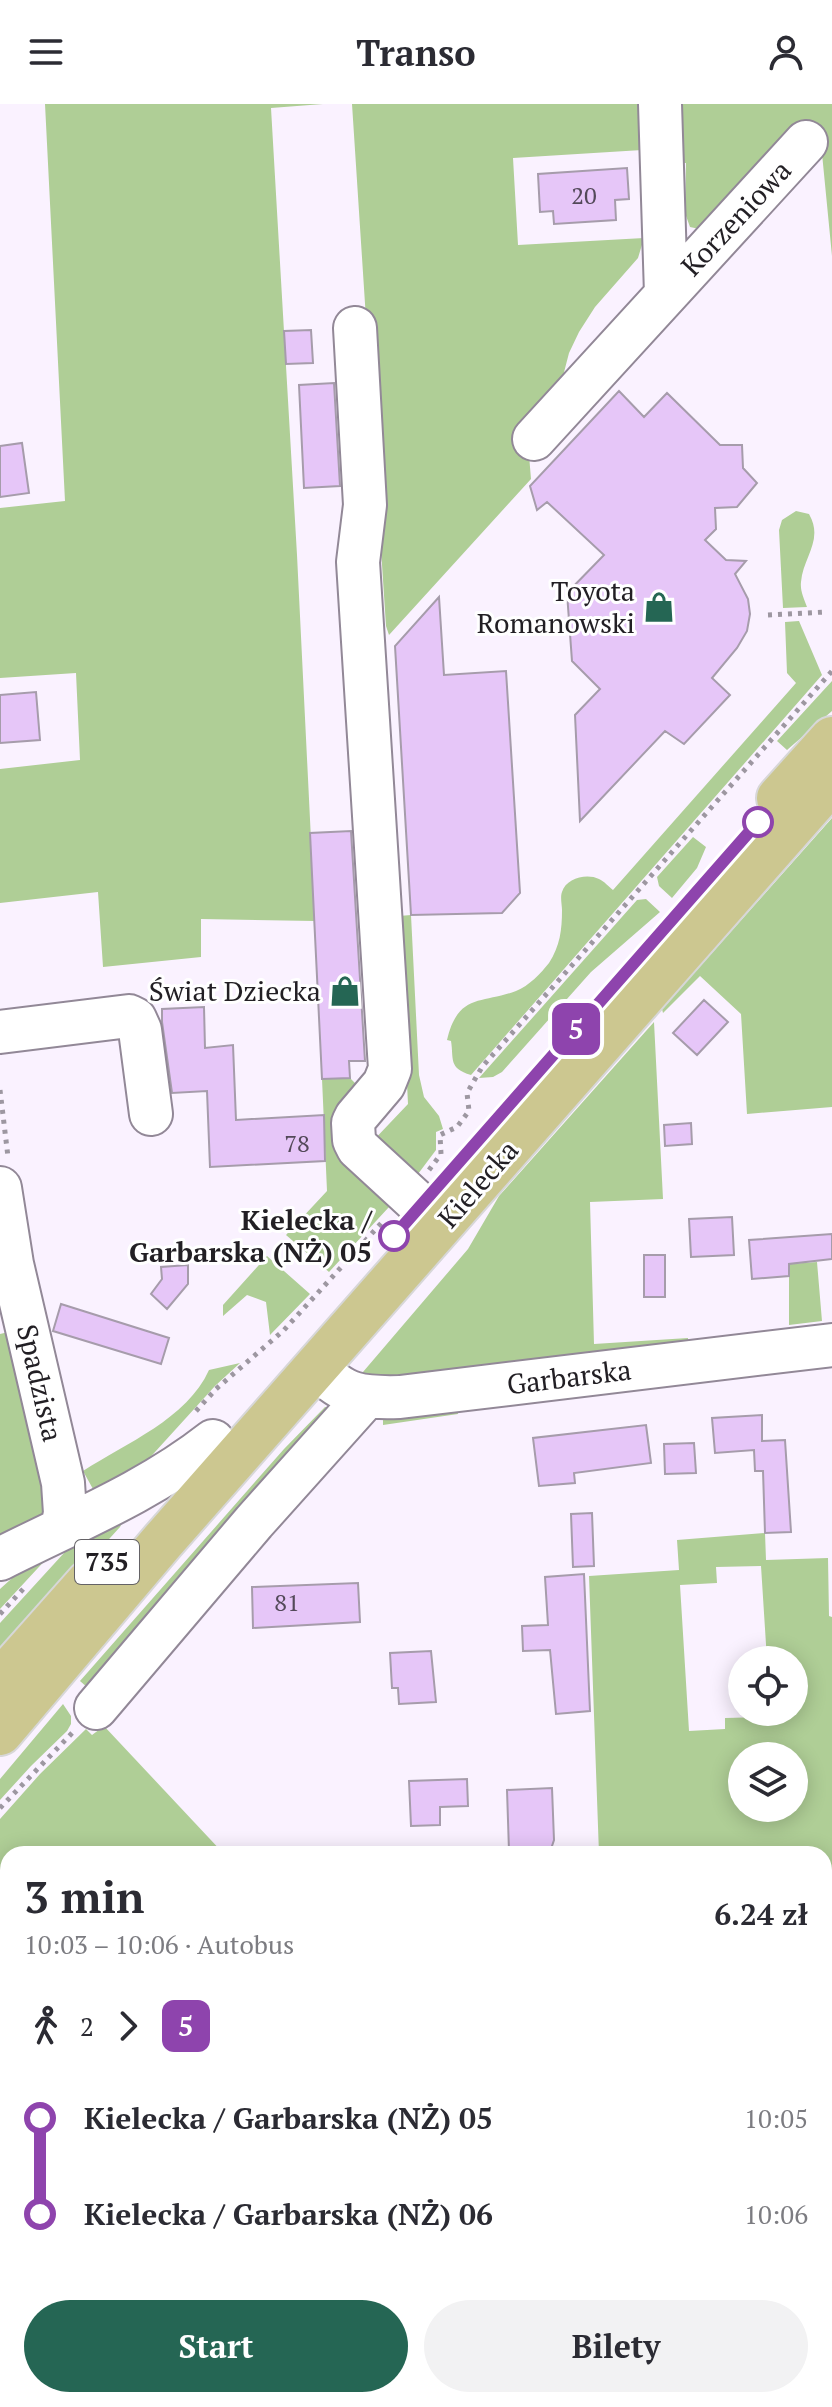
<!DOCTYPE html>
<html lang="pl">
<head>
<meta charset="utf-8">
<style>
  body { margin:0; font-family:"PT Serif",serif; background:#f2f2f3; color:#2b2b33; height:100vh; display:flex; flex-direction:column; font-size:30px; white-space:nowrap }
  * { box-sizing:border-box; margin:0 }
  p { font-size:26px; color:#7c7c81 }
  .icon { flex:none; width:44px; height:44px; fill:none; stroke:currentColor; stroke-width:2; stroke-linecap:round; stroke-linejoin:round }
  .map { position:relative; flex:1; overflow:hidden }
  .details { position:absolute; left:0px; top:1742px; width:832px; height:562px; display:flex; flex-direction:column; background:#fff; border-radius:24px 24px 0 0; box-shadow:0 4px 20px #0003 }
  .details>* { flex:none }
  .badge { padding:0 16px; border-radius:12px; font-size:28px; line-height:52px }
  .buttons { position:absolute; left:728px; top:1542px; display:grid; gap:16px }
  .buttons a { display:grid; place-items:center; width:80px; height:80px; border-radius:50%; background:#fff; box-shadow:0 4px 20px #0003; font-size:40px }
  .map>.badge { position:absolute; translate:-50% -50%; box-shadow:0 0 0 4px #fff }
  .legs { display:flex; align-items:center; gap:12px; height:88px; padding:0 24px; font-size:26px }
  .legs p { margin-inline-start:auto }
  .headline { display:flex; align-items:center; justify-content:space-between; height:136px; padding:0 24px }
  h1 { font-size:44px; font-weight:600; line-height:60px }
  .cta { display:flex; gap:16px; margin-top:auto; padding:16px 24px }
  .cta a { flex:1; height:92px; border-radius:48px; background:#256654; color:#fff; font-size:32px; font-weight:600; line-height:92px; text-align:center }
  .cta a+a { background:#f2f2f3; color:#2b2b33 }
  ul { padding:0 24px; list-style:none }
  li { display:flex; align-items:center; gap:28px; height:96px; font-size:30px }
  li i { display:grid; place-items:center; width:12px; height:100%; margin:0 10px; background:currentColor }
  li i::after { content:''; width:20px; height:20px; margin:-10px; border:6px solid; border-radius:50%; background:#fff }
  li p { margin-inline-start:auto }
  li:first-child i { background:linear-gradient(#0000 50%,currentColor 0) }
  li:last-child i { background:linear-gradient(currentColor 50%,#0000 0) }
  header { display:flex; justify-content:space-between; align-items:center; height:104px; padding:0 24px; background:#fff; font-size:36px; font-weight:600 }
  .map>svg:first-child { display:block }
</style>
</head>
<body>
<header><svg class="icon" aria-label="menu" viewBox="0 0 24 24"><path d="M4 6h16M4 12h16M4 18h16"/></svg>Transo<svg class="icon" aria-label="person" viewBox="0 0 24 24"><circle cx="12" cy="8" r="4"/><path d="M4 21q1-7 8-7t8 7"/></svg></header>
<div class="map">
<svg width="832" height="2303" viewBox="0 0 832 2303">
  <rect width="100%" height="100%" fill="#faf2ff"/>
  <path fill="#afce96" fill-rule="evenodd" d="M45 0H323L271 4 297 451 315 817 201 815V853L103 863 98 788 0 799V665L80 656 76 569 0 574V404L65 397Z
    M352 0H640L642 46 513 54 518 141 644 134 638 154 595 203 579 228 569 249 562 276 526 315 531 375 389 531 386 522Z
    M671 0H832V152L820 29 704 126 690 123 685 109 686 59H672Z
    M796 407 809 410C824 436 803 453 801 478 800 487 804 495 807 503L783 504 779 426 782 416Z
    M799 517 822 571 471 971C448 964 454 955 451 937L447 936C458 889 482 900 516 887 529 882 541 869 549 859 560 842 562 826 562 806 562 801 560 793 562 788 566 774 587 769 599 775 604 777 609 783 613 786L796 579 787 569 785 518Z
    M832 577V607L787 646 777 637Z
    M832 714V1003L747 1010 741 910 700 872 663 909 662 905Z
    M693 733 706 743 697 764 672 794 659 782 657 773Z
    M646 795 660 808 591 868 502 968 493 973 479 974 637 796Z
    M411 811 419 971 424 993 439 1012 443 1025 436 1028V1046L418 1070 414 1071 370 1040 408 1000 399 812Z
    M654 918 663 1095 590 1098 594 1240 688 1234V1240L449 1275H357L468 1145 499 1092Z
    M350 974 359 983 390 1098 389 1103 329 1168 286 1131 327 1087 322 975Z
    M267 1152 310 1190 270 1231 266 1198 247 1191 223 1212V1201Z
    M817 1158 822 1217 789 1221V1160Z
    M17 1226 56 1410 0 1438V1230Z
    M240 1259 215 1282 145 1359 93 1385 83 1367C126 1339 187 1315 209 1266Z
    M325 1303 343 1305 88 1584 80 1577 284 1345Z
    M457 1303 458 1310 383 1321V1314Z
    M123 1417 120 1423 0 1555V1519L64 1449 68 1438Z
    M765 1429 766 1456 828 1454 829 1512 832 1513V2021L824 2020V1750H599L589 1472 679 1466 677 1436ZM761 1462 767 1556H794V1608H769L768 1613 725 1614V1625L689 1627 680 1481 717 1479 716 1463ZM794 1652V1704H742V1652Z
    M50 1451 0 1505V1485L20 1467Z
    M63 1600 71 1612V1620L67 1627 31 1662 0 1696V1675Z
    M104 1622 224 1750H8V2106L0 2103V1715L40 1670 86 1625 92 1631Z
    M0 2231 8 2233V2296H151L149 2303H0Z
    M377 2296H432L456 2303H398Z
    M690 2296H824L832 2297V2303H710Z"/>
  <g fill="none" stroke-linecap="round" stroke-linejoin="round">
    <path stroke="#8fbcf4" stroke-width="8" d="M824 1993 832 1994
      M0 2018 8 2011"/>
  </g>
  <path fill="#e6c6f8" stroke="#a69cab" stroke-width="2" d="M627 64 629 95 615 96 616 116 554 120 553 107 540 108 538 70Z
    M311 226 313 259 286 260 284 227Z
    M334 279 340 382 304 384 299 281Z
    M619 287 644 313 667 289 720 341H742L743 364 757 379 737 403 715 404 716 425 705 436 726 456 746 457 735 470 748 495 750 510 747 527 737 544 712 574 730 591 684 640 665 627 580 717 575 611 600 585 572 557 567 489 604 451 547 398 537 406 530 382Z
    M22 339 29 389 0 393V342Z
    M439 493 444 571 506 567 520 789 502 809 411 811 395 542Z
    M36 588 40 636 0 639V591Z
    M351 727 365 957H349L350 974 322 975 310 729Z
    M704 896 728 918 697 951 673 929Z
    M204 903 205 944 233 941 236 1016 324 1011 325 1057 210 1063 207 987 172 989 162 918V905Z
    M691 1019 692 1040 665 1042 664 1021Z
    M732 1113 734 1151 691 1153 689 1115Z
    M832 1130V1155L789 1160V1172L752 1175 749 1136Z
    M644 1151H665V1193H644Z
    M188 1161V1180L167 1205 151 1190 162 1175 161 1163Z
    M61 1200 169 1234 161 1260 53 1227Z
    M762 1311V1337L785 1336 791 1428 765 1429 763 1367H755L754 1346 715 1349 712 1314Z
    M646 1321 651 1359 574 1369 575 1379 539 1382 533 1334Z
    M694 1339 696 1369 665 1370 664 1340Z
    M592 1409 594 1462 573 1463 571 1410Z
    M584 1470 590 1607 556 1610 550 1546 523 1547 522 1522 548 1521 545 1473Z
    M358 1479 360 1518 253 1524 252 1483Z
    M431 1547 436 1598 399 1600 398 1584H392L390 1549Z
    M467 1675 468 1702 440 1703V1721L411 1722 409 1677Z
    M552 1684 554 1736 551 1745 509 1747 507 1686Z"/>
  <g fill="none" stroke-linecap="round" stroke-linejoin="round">
    <defs>
      <path id="minor" d="M660 0 666 190
        M355 224 365 401 358 458 390 965 384 980 356 1013 353 1019 354 1036 358 1044 420 1101
        M534 335 806 38
        M0 928 129 912 135 915 140 926 151 1010
        M0 1084 12 1160 63 1379 65 1409 62 1424
        M316 1264C346 1292 359 1294 400 1293L832 1241
        M0 1455C73 1418 148 1388 213 1337
        M96 1604 254 1418 366 1293
        M824 2267 832 2268
        M617 2296 647 2303"/>
      <path id="major" d="M779 694 832 635
        M0 1578 89 1478
        M0 1629 162 1438 832 677
        M0 2138 8 2140
        M0 2190 8 2192
        M324 2296 345 2303
        M494 2296 519 2303"/>
    </defs>
    <use href="#minor" stroke="#928897" stroke-width="46"/>
    <use href="#major" stroke="#d7d7d8" stroke-width="48"/>
    <path stroke="#9d97a1" stroke-width="5" stroke-dasharray="4 6" stroke-linecap="butt" d="M768 511 825 508
      M0 986 8 1053
      M429 1066 441 1050 440 1031 457 1023 469 1007 467 989 482 963 832 567
      M196 1307 216 1285 284 1226 385 1115
      M0 1510 26 1482
      M0 1704 74 1627
      M196 2296 217 2303
      M223 2296 244 2303"/>
    <use href="#minor" stroke="#fff" stroke-width="42"/>
    <use href="#major" stroke="#ccc790" stroke-width="44"/>
  </g>
  <g fill="none" stroke-linecap="round" stroke-linejoin="round">
    <defs>
      <path id="line-1" d="M394 1132 758 718"/>
    </defs>
    <use href="#line-1" stroke="#fff" stroke-width="18"/>
    <use href="#line-1" stroke="#8e44ad" stroke-width="12"/>
  </g>
  <defs>
    <symbol id="shop-bare" viewBox="-9 -9 18 18"><path d="M-5-2.5h2.3a2.7 3.5 0 0 1 5.4 0H5L5.5 6h-11ZM-1.5-2.5h3a1.5 2.3 0 0 0-3 0Z" fill="#256654" stroke="#fff" stroke-width="2.5" paint-order="stroke"/></symbol>
  </defs>
  <g fill-rule="evenodd">
    <use href="#shop-bare" x="637" y="481" width="44" height="44"/>
    <use href="#shop-bare" x="323" y="865" width="44" height="44"/>
  </g>
  <g fill="#fff" stroke="#8e44ad" stroke-width="4">
    <circle cx="758" cy="718" r="14"/>
    <circle cx="394" cy="1132" r="14"/>
  </g>
  <g text-anchor="middle" stroke-width="6" stroke-linejoin="round" paint-order="stroke">
    <g font-size="24" fill="#534959">
      <text x="584" y="100">20</text>
      <text x="297" y="1048">78</text>
      <text x="287" y="1507">81</text>
    </g>
    <rect fill="#fff" stroke="#646266" stroke-width="2" x="75" y="1436" width="64" height="44" rx="6"/>
    <g font-size="26" font-weight="bold" fill="#221f24">
      <text x="107" y="1467">735</text>
    </g>
    <g font-size="28" fill="#221f24" stroke="#fff">
      <text transform="translate(736 114) rotate(-47)" y="10">Korzeniowa</text>
      <text transform="translate(478 1080) rotate(-49)" y="10">Kielecka</text>
      <text transform="translate(569 1273) rotate(-7)" y="10">Garbarska</text>
      <text transform="translate(40 1279) rotate(77)" y="10">Spadzista</text>
    </g>
    <g font-size="28" fill="#221f24" stroke="#fff" text-anchor="end">
      <text x="635" y="497">Toyota<tspan x="635" dy="32">Romanowski</tspan></text>
      <text x="321" y="897">Świat Dziecka</text>
    </g>
    <g font-size="28" font-weight="bold" fill="#221f24" stroke="#fff" text-anchor="end">
      <text x="372" y="1126">Kielecka /<tspan x="372" dy="32">Garbarska (NŻ) 05</tspan></text>
    </g>
  </g>
</svg>
<div class="buttons">
<a><svg class="icon" aria-label="locate" viewBox="0 0 24 24"><circle cx="12" cy="12" r="6"/><path d="M12 2v4M12 18v4M2 12h4M18 12h4"/></svg></a>
<a><svg class="icon" aria-label="layers" viewBox="0 0 24 24"><path d="M12 4l9 5-9 5-9-5zM3 14l9 5 9-5"/></svg></a>
</div>
<b class="badge" style="left:576px;top:925px;background:#8e44ad;color:#fff">5</b>
<section class="details">
<div class="headline"><div><h1>3 min</h1><p>10:03 – 10:06 · Autobus</p></div><b>6.24 zł</b></div>
<div class="legs"><svg class="icon" aria-label="walk" viewBox="0 0 24 24"><circle cx="13" cy="4" r="2"/><path d="M13 8l-2 6 4 7M11 14l-3 7M7 12l3-4h3l4 4"/></svg>2<svg class="icon" aria-label="forward" viewBox="0 0 24 24"><path d="M9 5l7 7-7 7"/></svg><b class="badge" style="background:#8e44ad;color:#fff">5</b></div>
<ul>
<li><i style="color:#8e44ad"></i><b>Kielecka / Garbarska (NŻ) 05</b><p>10:05</p></li>
<li><i style="color:#8e44ad"></i><b>Kielecka / Garbarska (NŻ) 06</b><p>10:06</p></li>
</ul>
<div class="cta"><a>Start</a><a>Bilety</a></div>
</section>
</div>
</body>
</html>
